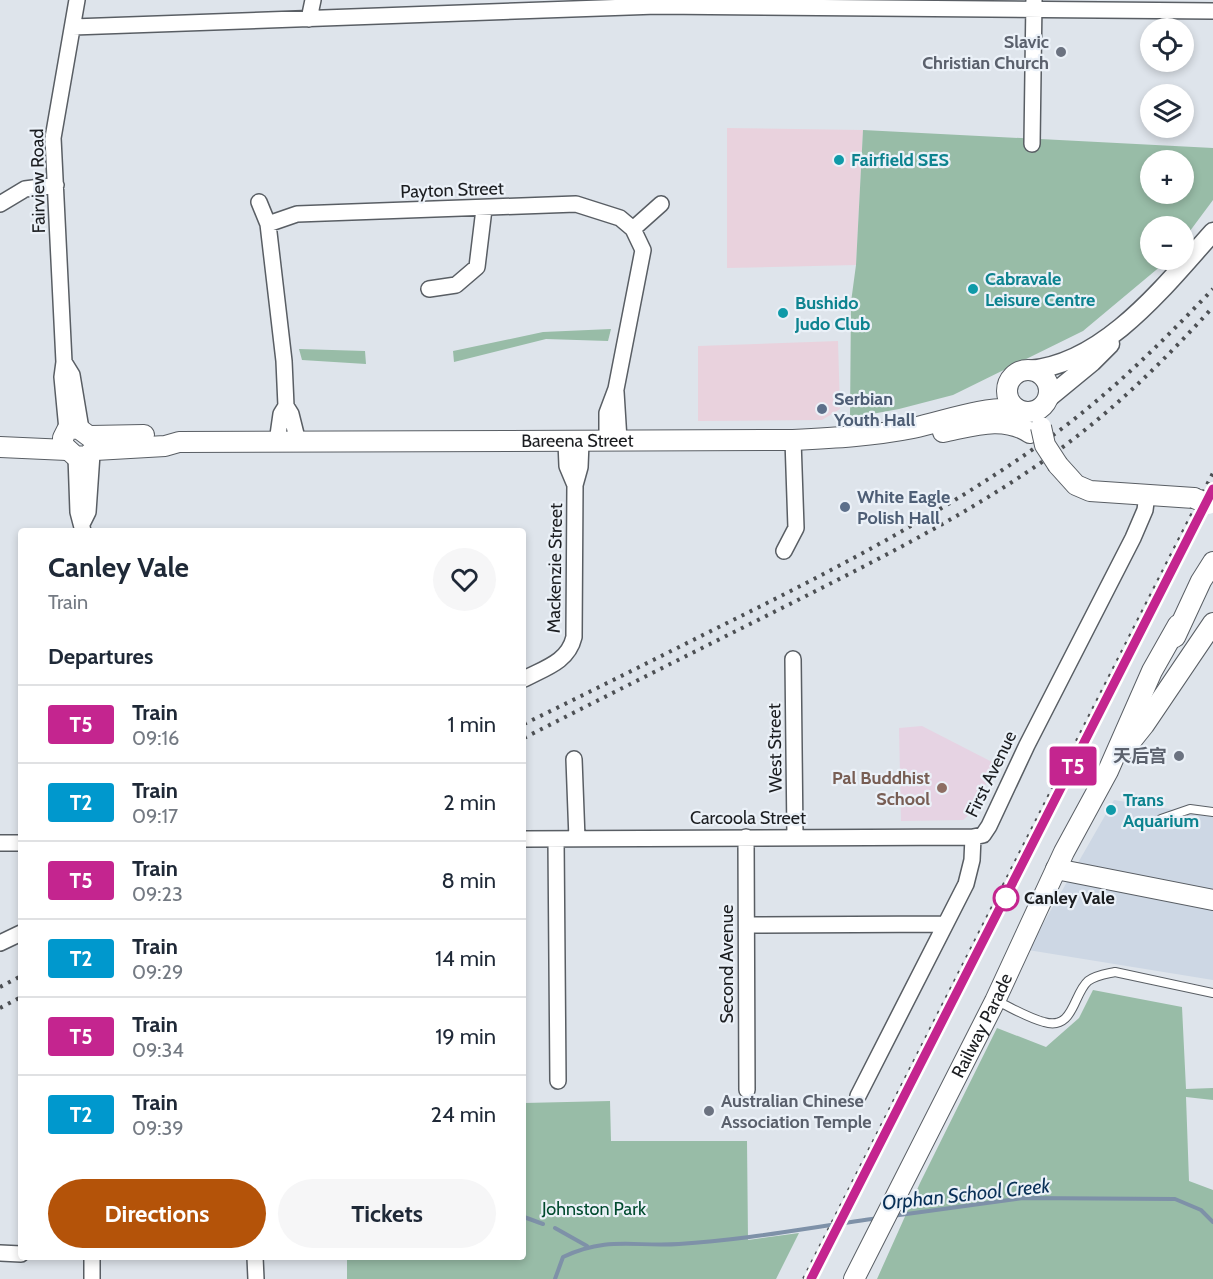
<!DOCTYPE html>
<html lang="en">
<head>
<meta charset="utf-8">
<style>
  body { margin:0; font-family:Cabin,"Noto Sans SC",sans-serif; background:#f6f6f7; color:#1f2937; height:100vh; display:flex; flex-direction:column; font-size:22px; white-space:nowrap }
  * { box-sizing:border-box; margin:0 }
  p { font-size:20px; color:#747a83 }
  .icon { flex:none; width:33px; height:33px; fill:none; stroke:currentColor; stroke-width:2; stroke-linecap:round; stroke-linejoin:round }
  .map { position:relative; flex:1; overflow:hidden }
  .panel { position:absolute; left:18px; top:528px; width:508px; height:732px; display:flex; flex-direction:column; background:#fff; border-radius:6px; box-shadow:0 3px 9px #0003 }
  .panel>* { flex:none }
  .badge { padding:0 12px; border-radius:4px; font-size:21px; line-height:39px }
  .controls { position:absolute; left:1140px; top:18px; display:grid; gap:12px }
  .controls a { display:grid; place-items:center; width:54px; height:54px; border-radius:50%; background:#fff; box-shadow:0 3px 9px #0003; font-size:30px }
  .map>.badge { position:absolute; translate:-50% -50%; box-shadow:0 0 0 3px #fff }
  h2 { padding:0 30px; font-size:22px; line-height:54px }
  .round { display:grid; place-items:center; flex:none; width:63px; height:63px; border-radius:32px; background:#f6f6f7 }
  .summary { display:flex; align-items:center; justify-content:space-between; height:102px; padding:0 30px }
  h1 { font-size:28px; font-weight:800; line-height:45px }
  .button { display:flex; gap:12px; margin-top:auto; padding:12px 30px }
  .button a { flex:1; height:69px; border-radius:36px; background:#b45309; color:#fff; font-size:24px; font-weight:800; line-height:69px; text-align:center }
  .button a+a { background:#f6f6f7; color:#1f2937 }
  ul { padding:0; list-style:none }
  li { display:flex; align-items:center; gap:18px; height:78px; padding:0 30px; border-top:2px solid #e0e1e3 }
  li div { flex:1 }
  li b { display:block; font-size:22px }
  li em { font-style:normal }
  li .badge { min-width:66px; font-weight:700; text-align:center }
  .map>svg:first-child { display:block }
</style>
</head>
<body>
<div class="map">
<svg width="1213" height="1279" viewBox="0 0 1213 1279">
  <rect width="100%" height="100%" fill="#dee4eb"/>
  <path fill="#cdd7e4" d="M1114 800 1213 816V980L1028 950Z"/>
  <path fill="#e9d2dd" d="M727 128 863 130 856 265 727 268Z
    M838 341 840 409 822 420 698 421V346Z"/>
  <path fill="#e6d3e3" d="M922 726 996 764 972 812 963 820 901 821 899 728Z"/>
  <path fill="#98bca7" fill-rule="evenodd" d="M863 130 1213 148V200L1184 239V226H1150V260H1168L1083 331 953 395 899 409 850 418 851 302 856 265ZM1150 160H1184V194H1150Z
    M611 329 608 341 546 339 454 362 453 351 543 332Z
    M299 349 365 351 366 364 302 360Z
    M1093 990 1182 1007 1186 1089 1213 1088V1100L1186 1097 1189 1181 1213 1190V1279H877L920 1183 997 1028 1046 1047 1079 1018Z
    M610 1101 611 1141H747L748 1240 799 1233 776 1279H347V1257H524V1103Z"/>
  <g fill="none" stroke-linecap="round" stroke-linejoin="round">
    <path stroke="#7e91a8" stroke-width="4" d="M892 1216 1023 1198 1175 1199 1201 1210 1213 1222
      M524 1217 543 1224
      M555 1228 587 1246
      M555 1279 563 1257C608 1236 634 1247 679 1244 746 1240 813 1227 879 1218"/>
    <defs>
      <path id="service" d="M1161 819 1190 809 1213 812
        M997 1001C1012 1008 1028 1018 1044 1022 1074 1031 1073 994 1088 981 1096 975 1106 974 1115 972L1213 993"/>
      <path id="minor" d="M309 19 313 0
        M73 27 657 6 1213 11
        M1032 144 1034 0
        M259 202 268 224 284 361 286 406 291 414 298 442
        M0 204 25 189 56 185
        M268 224 297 214 576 204 620 218 633 229
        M429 289 456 285 477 267 484 209
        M64 362 72 375 81 429
        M616 392 619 440
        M67 430 62 377 64 362 53 138 77 0
        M607 441V413L616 389 643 250 633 229 661 204
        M277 442 281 414 286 406
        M566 442 567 466 575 485
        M76 456 78 512 83 531
        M82 524 88 512 92 454
        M784 551 796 528 793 440
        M793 659 795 837
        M524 679C545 668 568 662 574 637L575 485 580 467 581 442
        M574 759 577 839
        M746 837 747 1090
        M524 839 973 837
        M556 840 558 1081
        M0 843H21
        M747 925 945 924
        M0 943 21 933
        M858 1096 966 884 972 860 973 837 983 835 989 826 1027 745 1133 538 1145 510 1147 495
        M0 1253 21 1254
        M255 1257 256 1279
        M92 1279V1257"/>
      <path id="tertiary" d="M1029 370C1105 364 1166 284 1213 232
        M1047 399 1092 362 1110 344"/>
      <g id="secondary">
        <circle cx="1028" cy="391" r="21"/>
        <path d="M78 428 94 440 97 444 88 457 75 456 63 445V438L67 430Z"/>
        <path d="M943 432C973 426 1003 415 1030 433"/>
        <path d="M90 436 144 435"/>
        <path d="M0 447 67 450"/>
        <path id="s1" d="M95 450 165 446 179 442 793 440C833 438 873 436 913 428 949 420 980 407 1017 409"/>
        <path d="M1058 465 1076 485 1090 491 1194 498"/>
        <path d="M1175 637 1201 581 1213 562"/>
        <path d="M1124 750 1144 725 1213 623"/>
        <path d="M1056 869 1213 900"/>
        <path id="s2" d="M854 1279 995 1001 1064 852 1108 771 1152 671 1178 625"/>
      </g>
    </defs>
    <use href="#service" stroke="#595e64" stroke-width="10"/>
    <use href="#minor" stroke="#595e64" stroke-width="18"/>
    <use href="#tertiary" stroke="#595e64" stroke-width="21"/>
    <use href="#secondary" stroke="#595e64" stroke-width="22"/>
    <use href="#service" stroke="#fff" stroke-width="8"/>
    <use href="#minor" stroke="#fff" stroke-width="15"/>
    <use href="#tertiary" stroke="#fff" stroke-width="18"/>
    <use href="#secondary" stroke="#fff" stroke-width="20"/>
    <path stroke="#4d5054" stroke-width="4" stroke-dasharray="3 6" stroke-linecap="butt" d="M524 724C592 691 659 657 727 623 842 566 956 506 1060 430 1116 388 1165 339 1213 289
      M524 738C612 693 700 649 788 605 877 560 967 515 1049 457 1110 414 1163 362 1213 307
      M0 987 21 976
      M0 1008 21 997
      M804 1279 1213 473"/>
    <defs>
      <path id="secondary-bridge" d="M1041 427 1045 445 1058 465
        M1194 498 1208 504"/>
    </defs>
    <use href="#secondary-bridge" stroke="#595e64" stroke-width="22" stroke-linecap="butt"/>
    <use href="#secondary-bridge" stroke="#fff" stroke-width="20"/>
  </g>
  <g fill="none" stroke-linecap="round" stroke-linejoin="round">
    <defs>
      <path id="line" d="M811 1279 1213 489"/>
    </defs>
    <use href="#line" stroke="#fff" stroke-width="14"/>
    <use href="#line" stroke="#c4258f" stroke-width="9"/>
  </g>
  <g fill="#6b7280" stroke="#ebf1f8" stroke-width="2">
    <circle cx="1061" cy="52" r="6"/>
    <circle cx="1179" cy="756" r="6"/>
    <circle cx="709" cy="1111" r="6"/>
  </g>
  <g fill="#0f9aa8" stroke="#ebf1f8" stroke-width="2">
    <circle cx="839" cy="160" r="6"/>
    <circle cx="973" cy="289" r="6"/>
    <circle cx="783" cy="313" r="6"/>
    <circle cx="1111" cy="810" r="6"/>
  </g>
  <g fill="#5c6f8a" stroke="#ebf1f8" stroke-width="2">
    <circle cx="822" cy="409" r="6"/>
    <circle cx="845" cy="507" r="6"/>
  </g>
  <circle fill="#8d6e63" stroke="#ebf1f8" stroke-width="2" cx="942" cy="788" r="6"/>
  <circle fill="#fff" stroke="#c4258f" stroke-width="3" cx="1006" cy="898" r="12"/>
  <g text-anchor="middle" stroke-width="4.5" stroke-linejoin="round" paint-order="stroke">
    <g font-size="18" font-weight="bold" fill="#5b616d" stroke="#ebf1f8" text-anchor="end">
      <text x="1049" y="48">Slavic<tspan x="1049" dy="21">Christian Church</tspan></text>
      <text x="1167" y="762">天后宫</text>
      <text x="721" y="1107" text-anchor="start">Australian Chinese<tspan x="721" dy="21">Association Temple</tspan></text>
    </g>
    <g font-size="18" font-weight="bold" fill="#0d838f" stroke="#ebf1f8" text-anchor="start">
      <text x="851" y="166">Fairfield SES</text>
      <text x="985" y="285">Cabravale<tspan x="985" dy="21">Leisure Centre</tspan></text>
      <text x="795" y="309">Bushido<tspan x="795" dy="21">Judo Club</tspan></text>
      <text x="1123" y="806">Trans<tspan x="1123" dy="21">Aquarium</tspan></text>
    </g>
    <g font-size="18" fill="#1b1d20" stroke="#ebf1f8">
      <text transform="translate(38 181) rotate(-91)" y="6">Fairview Road</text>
      <text transform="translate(452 190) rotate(-2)" y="6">Payton Street</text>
      <text dy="6" stroke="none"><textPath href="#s1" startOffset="483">Bareena Street</textPath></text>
      <text transform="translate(555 568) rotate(-89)" y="6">Mackenzie Street</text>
      <text transform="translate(775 748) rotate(-91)" y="6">West Street</text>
      <text transform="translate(991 774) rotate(-64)" y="6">First Avenue</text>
      <text x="748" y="824">Carcoola Street</text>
      <text transform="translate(727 964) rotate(-90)" y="6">Second Avenue</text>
      <text dy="6" stroke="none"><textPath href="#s2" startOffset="284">Railway Parade</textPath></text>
    </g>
    <g font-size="18" font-weight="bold" fill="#4e5e75" stroke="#ebf1f8" text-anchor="start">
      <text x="834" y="405">Serbian<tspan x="834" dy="21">Youth Hall</tspan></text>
      <text x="857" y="503">White Eagle<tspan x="857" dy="21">Polish Hall</tspan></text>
    </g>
    <g font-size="18" font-weight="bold" fill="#785e54" stroke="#ebf1f8" text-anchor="end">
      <text x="930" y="784">Pal Buddhist<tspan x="930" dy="21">School</tspan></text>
    </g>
    <g font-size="18" font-weight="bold" fill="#1b1d20" stroke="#ebf1f8" text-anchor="start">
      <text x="1024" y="904">Canley Vale</text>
    </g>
    <g font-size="18" fill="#014a2e" stroke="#ebf1f8">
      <text x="594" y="1215">Johnston Park</text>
    </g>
    <g font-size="20" font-style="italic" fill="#093057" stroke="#ebf1f8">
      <text transform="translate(966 1194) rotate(-6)" y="7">Orphan School Creek</text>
    </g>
  </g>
</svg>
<div class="controls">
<a><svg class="icon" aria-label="locate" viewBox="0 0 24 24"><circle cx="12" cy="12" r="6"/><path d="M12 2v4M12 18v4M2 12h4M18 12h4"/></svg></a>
<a><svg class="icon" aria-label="layers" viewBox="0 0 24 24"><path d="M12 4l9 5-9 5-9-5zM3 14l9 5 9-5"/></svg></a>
<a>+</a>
<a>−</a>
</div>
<b class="badge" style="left:1073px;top:766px;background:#c4258f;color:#fff">T5</b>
<section class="panel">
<div class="summary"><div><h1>Canley Vale</h1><p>Train</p></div><a class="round"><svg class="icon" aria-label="heart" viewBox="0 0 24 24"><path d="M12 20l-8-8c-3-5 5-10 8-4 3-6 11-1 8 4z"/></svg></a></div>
<h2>Departures</h2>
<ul>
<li><span class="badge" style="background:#c4258f;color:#fff">T5</span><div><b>Train</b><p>09:16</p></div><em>1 min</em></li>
<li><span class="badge" style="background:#0098cd;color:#fff">T2</span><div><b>Train</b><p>09:17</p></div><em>2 min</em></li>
<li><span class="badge" style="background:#c4258f;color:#fff">T5</span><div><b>Train</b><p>09:23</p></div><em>8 min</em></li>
<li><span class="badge" style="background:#0098cd;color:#fff">T2</span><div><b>Train</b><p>09:29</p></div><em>14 min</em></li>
<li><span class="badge" style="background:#c4258f;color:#fff">T5</span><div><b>Train</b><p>09:34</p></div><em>19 min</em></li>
<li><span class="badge" style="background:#0098cd;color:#fff">T2</span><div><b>Train</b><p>09:39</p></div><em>24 min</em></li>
</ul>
<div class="button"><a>Directions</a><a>Tickets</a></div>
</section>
</div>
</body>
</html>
